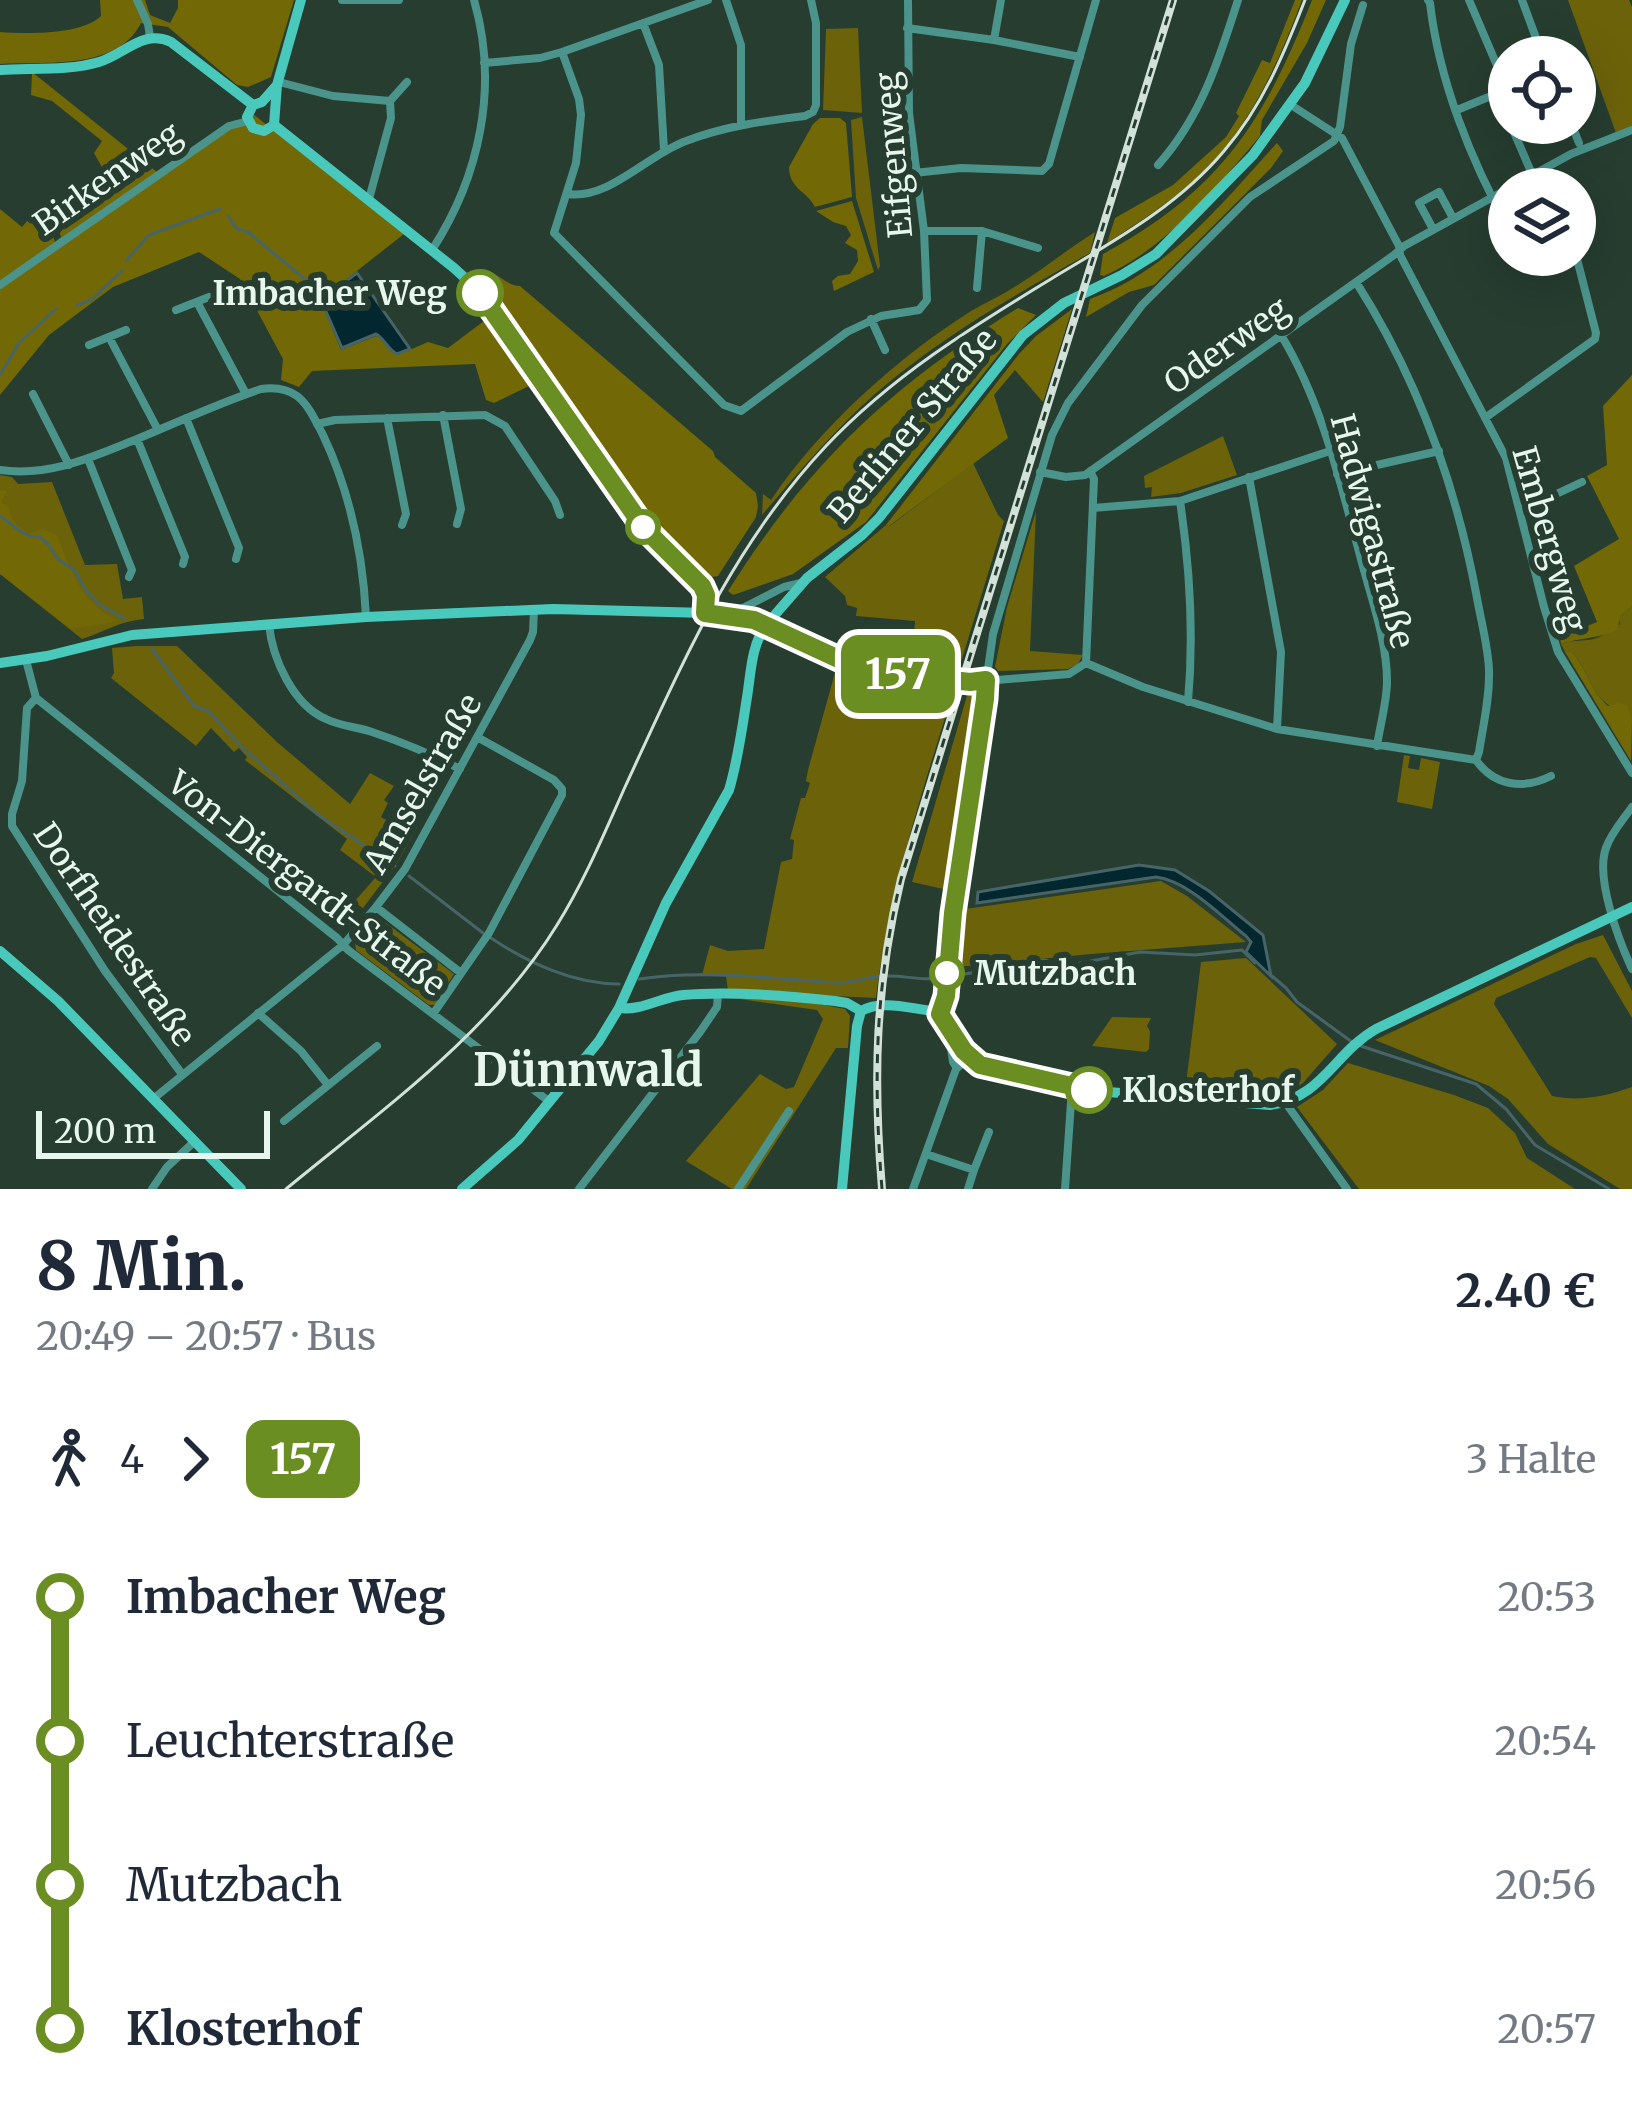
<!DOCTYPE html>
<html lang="de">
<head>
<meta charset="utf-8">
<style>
  body { margin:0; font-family:Merriweather,serif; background:#f6f6f7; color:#1f2937; height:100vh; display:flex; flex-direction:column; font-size:45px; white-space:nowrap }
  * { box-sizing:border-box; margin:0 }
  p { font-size:39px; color:#747a83 }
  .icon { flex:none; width:66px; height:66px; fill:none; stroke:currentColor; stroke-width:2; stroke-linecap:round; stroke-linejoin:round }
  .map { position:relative; height:1189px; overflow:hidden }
  .drawer { display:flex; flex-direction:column; background:#fff; flex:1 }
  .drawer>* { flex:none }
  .badge { padding:0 24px; border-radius:18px; font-size:42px; line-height:78px }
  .tools { position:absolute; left:1488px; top:36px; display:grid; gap:24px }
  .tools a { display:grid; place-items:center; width:108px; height:108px; border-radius:50%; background:#fff; box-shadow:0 12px 48px #0002; font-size:60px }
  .scale { position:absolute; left:36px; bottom:30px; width:234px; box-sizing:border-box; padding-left:12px; border:6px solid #e8f7ee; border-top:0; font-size:33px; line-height:42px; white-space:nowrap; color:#e8f7ee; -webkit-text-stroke:9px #263d30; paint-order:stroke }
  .map>.badge { position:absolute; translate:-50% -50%; box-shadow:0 0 0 6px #fff }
  .legs { display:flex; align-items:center; gap:18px; height:132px; padding:0 36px; font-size:39px }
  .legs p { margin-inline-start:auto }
  .headline { display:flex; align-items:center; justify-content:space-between; height:204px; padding:0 36px }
  h1 { font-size:66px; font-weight:800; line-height:90px }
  ul { padding:0 36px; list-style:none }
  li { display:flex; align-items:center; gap:42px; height:144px; font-size:45px }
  li i { display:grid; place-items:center; width:18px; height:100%; margin:0 15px; background:currentColor }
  li i::after { content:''; width:30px; height:30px; margin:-15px; border:9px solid; border-radius:50%; background:#fff }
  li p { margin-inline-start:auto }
  li:first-child i { background:linear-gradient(#0000 50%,currentColor 0) }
  li:last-child i { background:linear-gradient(currentColor 50%,#0000 0) }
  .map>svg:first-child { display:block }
</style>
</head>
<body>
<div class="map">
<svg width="1632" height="1189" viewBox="0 0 1632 1189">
  <rect width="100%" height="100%" fill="#263d30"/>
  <path fill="#6c620a" d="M1568 0H1629L1632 7V127L1616 133Z
    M858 28 862 113 823 110 826 29Z
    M862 117 880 266 878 270 856 198 851 120Z
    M1095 232 1090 253C1016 294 939 338 875 394 833 431 798 473 762 515L763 494 771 500C819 428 898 357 971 311 987 302 1004 294 1019 284 1045 268 1069 248 1095 232Z
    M1223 436 1237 475 1181 493 1151 497 1152 487 1145 488 1144 476Z
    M973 463 998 515 1004 521 958 672C921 673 880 671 846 655L849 650V656L912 660 915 621 856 616 857 608 847 605 845 596 825 577 886 525 890 526Z
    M0 475 12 477 18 484 52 482 85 565 117 564 123 599 142 597 144 619C120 621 104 632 82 639L0 574Z
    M1036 511 1030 651 1083 655 1078 664 1068 669 998 671 995 667 1007 607Z
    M1632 606V720C1624 715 1613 710 1606 703 1592 692 1585 666 1572 652H1565L1561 644C1572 640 1578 641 1588 640 1600 639 1610 631 1620 624V617Z
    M136 646H177L277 742 350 804 370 773 394 786 384 800 388 803 381 817 408 832 415 819 420 822 397 863 363 908 354 902 376 877 340 850 347 839 245 760 247 757 239 748 234 752 211 728 196 746 111 678 114 673 112 648Z
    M841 667 870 677 955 686C923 789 889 891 876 998L728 991 726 976 702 975 710 945 728 951 764 949 781 862 792 859 794 840 790 839 801 798H805L810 783 806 781 808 770 836 669Z
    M969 689 978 704 952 891 912 882Z
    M1404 755 1410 756 1408 768 1419 770 1421 758 1440 762 1432 809 1397 802Z
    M1161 881 1187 896 1246 942 1091 954 957 967 965 909Z
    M378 917 454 974 435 1005H429L356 950 355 943Z
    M1603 935 1632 991V1018L1596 958 1590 957 1496 998 1494 1004 1552 1096C1579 1102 1607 1096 1632 1087V1189H1620L1548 1144 1508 1099 1489 1086 1375 1040 1576 944Z
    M1246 958 1337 1044 1303 1083 1284 1097 1185 1092 1201 962Z
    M732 998 803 1001 845 1009 850 1016 848 1048H836L746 1189H732L686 1161 760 1074 786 1089 794 1087 823 1019 817 1010Z
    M1112 1017 1151 1018 1147 1026 1150 1031 1149 1049 1146 1052 1092 1046Z
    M1348 1063 1454 1095 1488 1108 1515 1133 1527 1158 1575 1189H1359L1297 1107 1323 1090Z"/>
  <path fill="#726805" d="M100 0H145L150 15 170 23 178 8V0H294L271 77 248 87 237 85 168 27 141 23C117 71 45 61 0 64V32C28 34 81 35 101 16Z
    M1295 0H1302C1277 67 1246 135 1191 183 1165 206 1136 224 1107 243L1115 218 1173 185 1226 137 1239 116 1236 113 1262 60 1270 63Z
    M1312 0H1326L1307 43 1262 120 1260 136C1217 187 1166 248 1104 276L1100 275 1103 254C1221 190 1264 122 1312 0Z
    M32 72 162 176 253 114 404 234 320 300 341 350 376 336C386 340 388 351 398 355L428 342 448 348 484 321 476 308 482 304 537 382 494 403 486 400 475 364 312 371 299 387 281 380 283 359 240 279 199 252 113 287 49 335 0 395V209L22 227 28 220 48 221 55 242 61 237 55 218 92 201 96 181 103 169 94 153 102 141 52 101 31 95Z
    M820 118H840L846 123 852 197 815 207C807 191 789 189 789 167L813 124Z
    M1277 143 1283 151 1271 168 1154 285 1129 292 1086 317 1090 299C1169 271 1222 203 1277 143Z
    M852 201 874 272 834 291 832 281 838 276 850 274 858 261 857 250 845 243 851 235 846 226 833 222 816 211Z
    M483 269C497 272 507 286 520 286L713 451 715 457 756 493 758 506 756 517 718 576 706 578 657 537 504 314 472 276Z
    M1018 308 1036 315 1007 344 866 522 793 574 739 593 733 595 728 591C808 464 890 386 1018 308Z
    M1072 309 1043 402 1015 370 994 395 1008 438 889 526 886 525 1019 354 1036 336Z
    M1632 375V606L1621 616 1617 630C1594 640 1581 637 1561 644L1560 637 1597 622 1574 566 1619 539 1587 476 1607 465 1603 406Z
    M0 490 7 491 1 502 9 508C11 520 18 527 28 534L43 529 57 535C71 570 82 606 120 621L71 629 0 574Z
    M1565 652H1572C1586 668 1592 692 1608 706L1618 703 1627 705 1632 720 1631 761Z"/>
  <path fill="#02272e" stroke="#476568" stroke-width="3" d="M357 273 410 349 397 354C388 350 385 339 376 334L342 348 321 300Z
    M1139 865 1175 870 1209 891 1263 935 1271 976 1246 952 1251 942 1246 936C1221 916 1188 881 1156 877L977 903 978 892Z"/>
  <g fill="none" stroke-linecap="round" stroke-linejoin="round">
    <path stroke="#476568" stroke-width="3" d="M228 216 237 229 248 232 318 290
      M126 261 149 235 220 209
      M77 305 91 300 122 271
      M0 375 19 343 56 309
      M0 516 20 531 29 536 40 537 48 544 58 559 75 571 85 589 100 605 125 619
      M152 649 194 706 208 711 243 748 317 814 395 866
      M409 876 483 933
      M491 938C528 963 574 984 619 984
      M954 976 1044 960 1064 966 1140 952 1195 955 1242 950 1255 963
      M1272 976 1286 988 1297 1002 1352 1042
      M639 979C704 969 774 979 839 983 853 983 870 976 886 976 905 975 923 982 942 977
      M1361 1046 1476 1084 1506 1109 1535 1145 1609 1189"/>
    <path stroke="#4b948c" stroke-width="8" d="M137 0 148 24 150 37
      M342 0H399
      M726 0 741 45V124
      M1428 0 1430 3C1439 81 1471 161 1509 229
      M1469 0 1507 89 1506 114 1509 121
      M1522 0 1543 57
      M643 23 659 65 664 150
      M907 28 994 40 1080 57
      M994 40 1001 0
      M562 52 579 99 581 115 576 163 554 233 724 405 741 411 847 332 881 316 919 310 927 300 924 231 909 113 908 0
      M484 63 540 58 562 52 708 0
      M279 82 333 96 390 101
      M1291 105 1342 138 1399 246 1400 255 1506 458 1544 607 1558 652 1632 773
      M1457 110 1508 89
      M1510 123 1532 174
      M1571 123 1579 143
      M1158 165C1201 117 1219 60 1238 0
      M914 173 961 168 1042 171 1049 164 1096 0
      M568 194C609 200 647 155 686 141 725 126 764 121 805 116L813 112 816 105V23L811 0
      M369 199 391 118 390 101 407 82
      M1433 229 1419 203 1439 192 1453 218
      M924 231H982L1038 248
      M432 250C480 176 499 86 474 0
      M1523 255 1530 263 1537 264 1556 255
      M1356 282C1418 379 1456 485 1477 598 1481 621 1488 646 1489 670 1490 697 1483 726 1479 752L1476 760
      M0 285 229 126 248 121
      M977 288 982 231
      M197 302 246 394
      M176 310 209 297
      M871 319 885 350
      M1281 335C1323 404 1341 486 1362 563 1372 600 1387 642 1387 681 1387 702 1380 725 1377 746
      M109 337 158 430
      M89 345 126 330
      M33 394 69 465
      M443 415 461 509 457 524
      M186 418 239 548 236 559
      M387 418 406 514 402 525
      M1485 418 1595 339 1596 333 1575 251
      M317 424 335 420 485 415 505 426 555 501 560 515
      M137 439 185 557 183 564
      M88 459 132 570 129 577
      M0 470C50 477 92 457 137 439 178 422 219 403 261 389 274 387 286 388 297 396 309 405 316 422 323 435 350 492 363 554 366 617
      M1040 472 1066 477 1085 475 1394 255 1404 246 1571 154 1632 130
      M1337 474 1439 451
      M1249 477 1281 652 1277 729
      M1180 501C1190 568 1194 635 1188 702
      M1093 508 1180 501 1330 451
      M1520 511 1582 482
      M729 615 784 587 801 583
      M269 624C272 658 293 705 326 719 340 726 357 727 372 732 402 742 431 754 460 769
      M766 625 856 667 887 674 975 682 1069 674 1086 663
      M26 660 36 698 27 708 22 781 12 814V826L105 971 182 1074
      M1086 663 1143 687 1277 729 1476 760C1494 786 1523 790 1551 776
      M1086 663 1094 479 1090 471
      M36 698 337 938 348 950 550 1102
      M1632 807C1623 820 1611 833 1606 848 1595 878 1619 941 1632 969
      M376 907 461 973
      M258 1013 301 1051 328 1085
      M433 1014 489 933 562 795V789L554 780 477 737
      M941 1014 946 996 953 913 993 634 1052 435 1068 403 1142 305 1250 197 1334 141 1340 127 1351 44 1363 5
      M948 1027 953 1062 957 1068
      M153 1099 343 945 376 907 405 869 530 640 533 632 534 609
      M1285 1102 1347 1189
      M284 1121 377 1046
      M926 1154 974 1170 989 1132
      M152 1189 167 1167 195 1141
      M579 1189 700 1032 717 1007 718 995
      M738 1189 789 1111
      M913 1189 956 1069 969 1057
      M968 1189 974 1170
      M1065 1189 1072 1088"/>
    <path stroke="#49c9bc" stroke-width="10" d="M0 70C31 68 69 71 99 62 125 54 143 29 171 42L253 105
      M253 105 247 117 253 128 264 131 274 125
      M253 105 262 102 277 85
      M274 125 454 268 477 289 501 319 644 528 656 543 702 586 706 595 705 613
      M274 125 277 85 301 0
      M0 663 47 656 132 635 366 617 553 609 707 613 747 618 766 625
      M0 951 58 1001 241 1189
      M619 1008C642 1011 661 997 683 995 727 991 791 996 835 1001L847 1003 861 1011C882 999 911 1009 934 1011L941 1014 969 1057 989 1069 1096 1091 1270 1105C1322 1098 1334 1053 1376 1029L1632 907
      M462 1189 518 1140 599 1041 619 1008 666 903 729 790C738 760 742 729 747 697 751 673 751 646 766 625L807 578 862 535 879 518 1023 335 1064 303 1122 275 1156 254 1253 155 1305 83 1345 0
      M842 1189 857 1026 861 1011"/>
    <path stroke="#d3e2d9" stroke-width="3" d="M286 1189C383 1109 490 1034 557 925 584 882 604 834 625 787 682 664 732 546 826 446 891 377 970 328 1051 279 1112 242 1177 207 1224 151 1262 107 1284 54 1305 0"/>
    <defs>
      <path id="rail" d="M882 1189C873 1078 875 987 901 879L1173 0"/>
    </defs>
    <use href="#rail" stroke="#d3e2d9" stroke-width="8"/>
    <use href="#rail" stroke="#263d30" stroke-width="3" stroke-dasharray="9" stroke-linecap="butt"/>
  </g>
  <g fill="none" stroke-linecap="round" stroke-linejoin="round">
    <defs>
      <path id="line-1" d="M480 293 644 528 702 586 706 595 705 613 754 620 856 667 871 671 970 682 986 680 985 699 953 913 946 996 940 1014 964 1051 980 1065 1089 1090"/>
    </defs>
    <use href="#line-1" stroke="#fff" stroke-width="27"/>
    <use href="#line-1" stroke="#6b8e23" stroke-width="18"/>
  </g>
  <g fill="#fff" stroke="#6b8e23" stroke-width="6">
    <circle cx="480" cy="293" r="21"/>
    <circle cx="643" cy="527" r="15"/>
    <circle cx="947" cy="973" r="15"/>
    <circle cx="1089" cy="1090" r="21"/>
  </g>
  <g text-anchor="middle" stroke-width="12" stroke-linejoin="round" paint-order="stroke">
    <g font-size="33" fill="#e8f7ee" stroke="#263d30">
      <text transform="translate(893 155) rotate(-95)" y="12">Eifgenweg</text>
      <text transform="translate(107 178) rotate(-35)" y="12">Birkenweg</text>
      <text transform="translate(1226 345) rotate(-35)" y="12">Oderweg</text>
      <text transform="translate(912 425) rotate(-50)" y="12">Berliner Straße</text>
      <text transform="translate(1373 531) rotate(75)" y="12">Hadwigastraße</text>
      <text transform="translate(1550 539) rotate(74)" y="12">Embergweg</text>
      <text transform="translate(422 783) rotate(-60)" y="12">Amselstraße</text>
      <text transform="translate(307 883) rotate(38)" y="12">Von-Diergardt-Straße</text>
      <text transform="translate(115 934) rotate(56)" y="12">Dorfheidestraße</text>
    </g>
    <g font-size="33" font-weight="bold" fill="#e8f7ee" stroke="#263d30" text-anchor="start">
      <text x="447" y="305" text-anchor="end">Imbacher Weg</text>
      <text x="974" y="985">Mutzbach</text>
      <text x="1122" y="1102">Klosterhof</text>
    </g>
    <g font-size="45" font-weight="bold" fill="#e8f7ee" stroke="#263d30">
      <text x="588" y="1086">Dünnwald</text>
    </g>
  </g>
</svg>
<div class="tools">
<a><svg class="icon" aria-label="locate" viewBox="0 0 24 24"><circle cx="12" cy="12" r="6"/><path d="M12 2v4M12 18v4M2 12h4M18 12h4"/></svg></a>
<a><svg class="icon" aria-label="layers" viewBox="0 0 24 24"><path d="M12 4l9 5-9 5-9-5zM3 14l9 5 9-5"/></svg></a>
</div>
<div class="scale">200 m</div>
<b class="badge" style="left:898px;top:674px;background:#6b8e23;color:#fff">157</b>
</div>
<section class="drawer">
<div class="headline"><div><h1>8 Min.</h1><p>20:49 – 20:57 · Bus</p></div><b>2.40 €</b></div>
<div class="legs"><svg class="icon" aria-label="walk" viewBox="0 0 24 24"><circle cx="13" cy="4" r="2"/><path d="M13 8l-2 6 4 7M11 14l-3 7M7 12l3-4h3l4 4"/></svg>4<svg class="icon" aria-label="forward" viewBox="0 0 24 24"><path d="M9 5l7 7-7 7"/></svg><b class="badge" style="background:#6b8e23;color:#fff">157</b><p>3 Halte</p></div>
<ul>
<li><i style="color:#6b8e23"></i><b>Imbacher Weg</b><p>20:53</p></li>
<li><i style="color:#6b8e23"></i><span>Leuchterstraße</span><p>20:54</p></li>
<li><i style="color:#6b8e23"></i><span>Mutzbach</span><p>20:56</p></li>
<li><i style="color:#6b8e23"></i><b>Klosterhof</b><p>20:57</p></li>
</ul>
</section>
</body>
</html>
